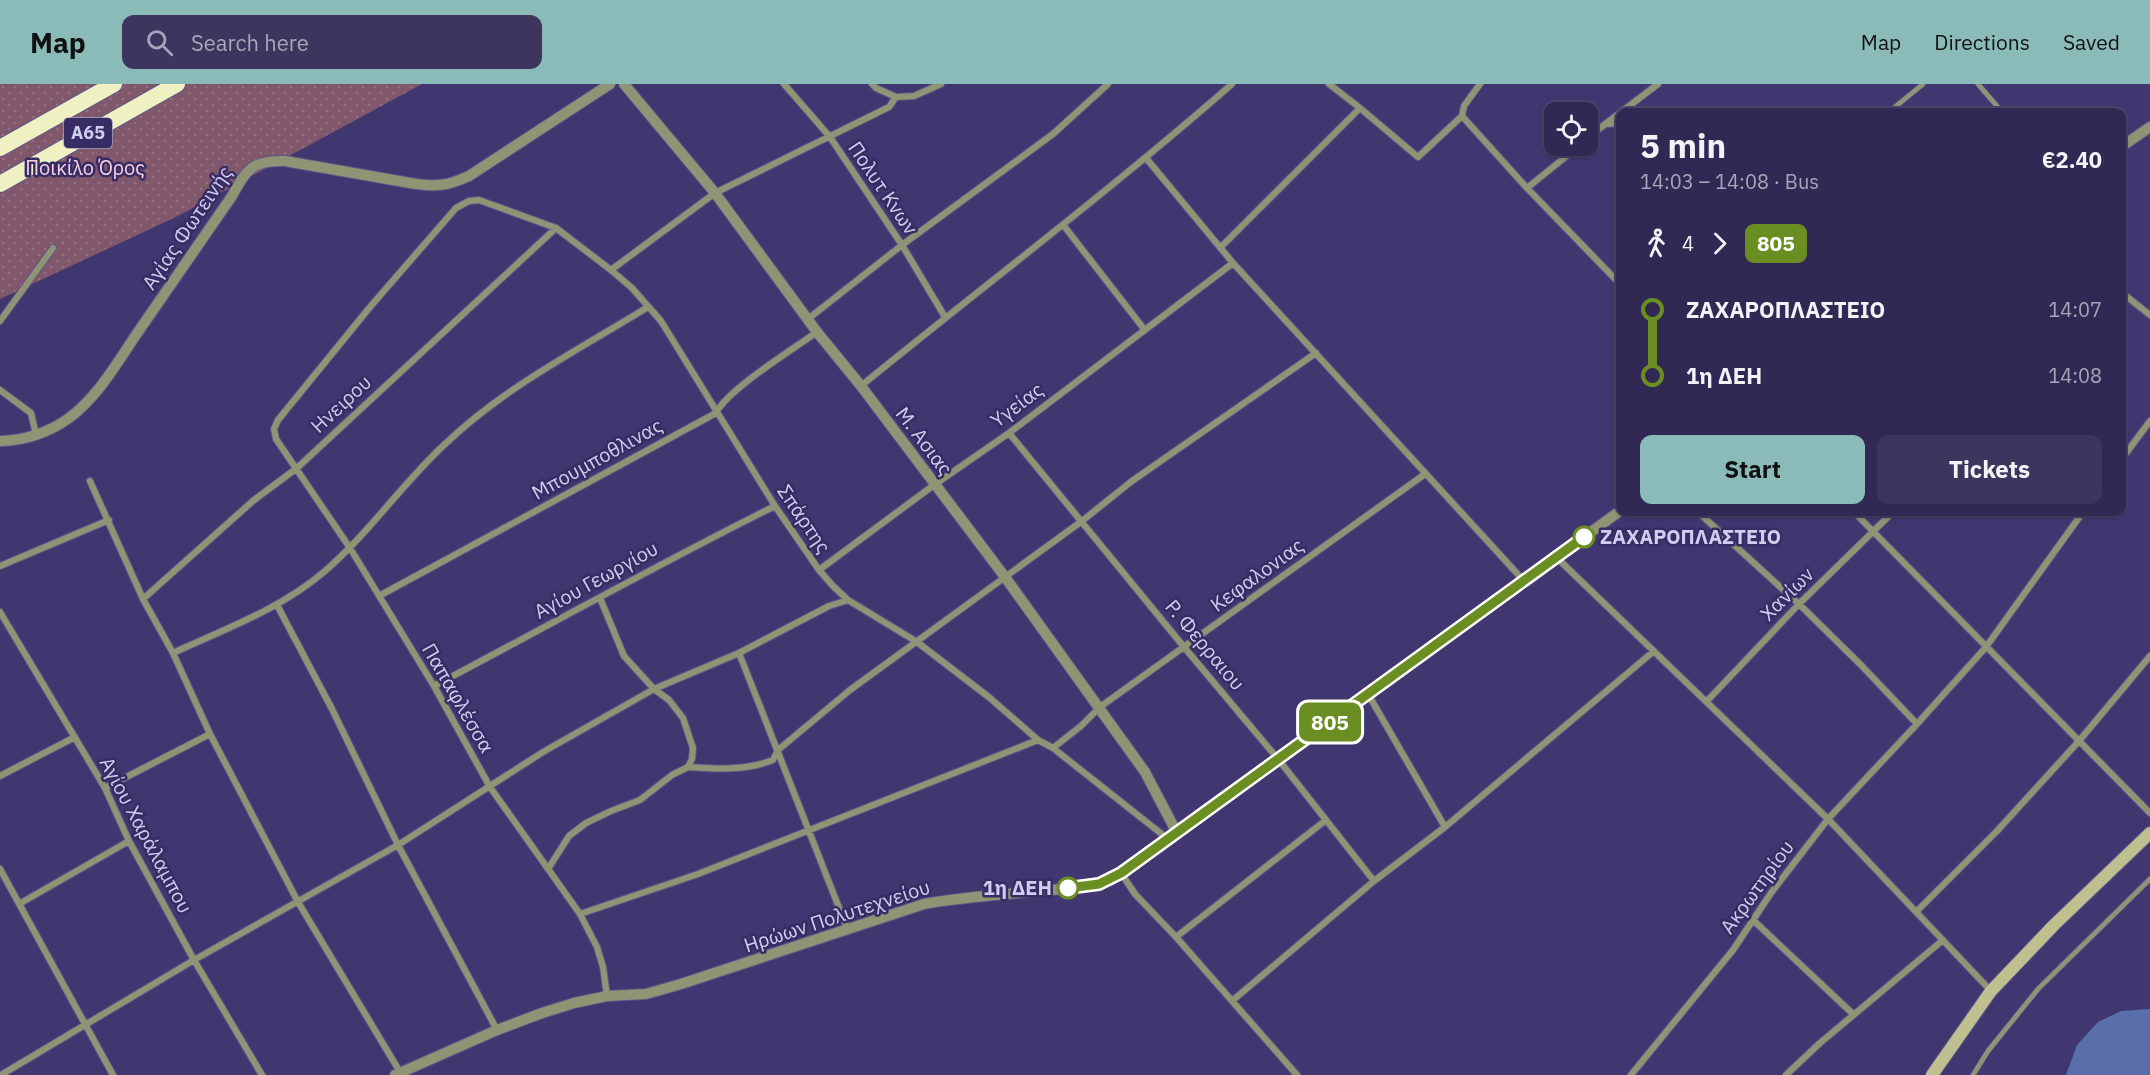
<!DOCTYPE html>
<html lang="en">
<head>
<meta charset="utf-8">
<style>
  body { margin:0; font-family:"IBM Plex Sans",sans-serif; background:#3d355e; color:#f1f3f6; height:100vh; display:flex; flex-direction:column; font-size:22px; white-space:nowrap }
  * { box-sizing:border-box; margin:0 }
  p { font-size:20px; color:#a8a6b8 }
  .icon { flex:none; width:33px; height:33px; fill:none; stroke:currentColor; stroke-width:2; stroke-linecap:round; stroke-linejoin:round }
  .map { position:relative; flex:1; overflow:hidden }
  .drawer { position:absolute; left:1616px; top:24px; width:510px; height:408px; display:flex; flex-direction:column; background:#312954; border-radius:12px; box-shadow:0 2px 4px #0004,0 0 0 2px #4c456b }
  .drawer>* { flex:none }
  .badge { padding:0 12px; border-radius:9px; font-size:21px; line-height:39px }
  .tools { position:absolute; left:1544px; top:18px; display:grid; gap:12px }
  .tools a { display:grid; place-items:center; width:54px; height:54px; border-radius:12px; background:#312954; box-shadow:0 2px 4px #0004,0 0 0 2px #4c456b; font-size:30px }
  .map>.badge { position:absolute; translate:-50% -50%; box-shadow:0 0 0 3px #fff }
  .legs { display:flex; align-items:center; gap:9px; height:66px; padding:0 24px; font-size:20px }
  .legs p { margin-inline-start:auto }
  .head { display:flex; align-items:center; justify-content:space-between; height:102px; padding:0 24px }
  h1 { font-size:33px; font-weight:800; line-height:45px }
  .cta { display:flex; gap:12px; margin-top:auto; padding:12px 24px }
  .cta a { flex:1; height:69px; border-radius:12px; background:#8bbbb9; color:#111; font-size:24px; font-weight:800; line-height:69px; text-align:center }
  .cta a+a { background:#3d355e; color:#f1f3f6 }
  ul { padding:0 24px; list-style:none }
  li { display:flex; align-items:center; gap:21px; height:66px; font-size:22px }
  li i { display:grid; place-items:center; width:9px; height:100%; margin:0 8px; background:currentColor }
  li i::after { content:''; width:15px; height:15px; margin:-8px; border:4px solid; border-radius:50%; background:#312954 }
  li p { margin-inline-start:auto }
  li:first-child i { background:linear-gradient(#0000 50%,currentColor 0) }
  li:last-child i { background:linear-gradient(currentColor 50%,#0000 0) }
  header { display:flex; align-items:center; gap:36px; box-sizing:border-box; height:84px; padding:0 30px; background:#8bbbb9; color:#111 }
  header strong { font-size:28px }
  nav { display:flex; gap:33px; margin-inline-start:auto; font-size:21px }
  .search { width:420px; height:54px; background:#3d355e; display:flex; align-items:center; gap:15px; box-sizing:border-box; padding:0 21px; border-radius:12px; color:#a8a6b8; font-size:22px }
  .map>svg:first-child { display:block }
</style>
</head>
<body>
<header>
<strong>Map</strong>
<div class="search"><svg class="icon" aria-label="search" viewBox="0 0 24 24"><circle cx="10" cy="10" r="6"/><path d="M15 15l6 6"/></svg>Search here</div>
<nav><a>Map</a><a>Directions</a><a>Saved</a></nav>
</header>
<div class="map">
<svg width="2150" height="991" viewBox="0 0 2150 991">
  <defs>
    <pattern id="green-dots" width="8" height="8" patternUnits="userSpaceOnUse" patternTransform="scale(1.5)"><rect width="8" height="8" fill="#81586b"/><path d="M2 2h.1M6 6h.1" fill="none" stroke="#926f80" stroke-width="1.8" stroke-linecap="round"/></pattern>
  </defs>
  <rect width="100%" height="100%" fill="#413770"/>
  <path fill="url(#green-dots)" d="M0 0H422L178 132 0 215Z"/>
  <path fill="#5a6ea9" d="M2150 925V991H2066L2077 961 2098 938 2121 927Z"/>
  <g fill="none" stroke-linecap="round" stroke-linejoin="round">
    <defs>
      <path id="service" d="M1978 0 2002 28
        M1889 28 1923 0
        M1973 991 1988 967 2038 905 2150 795"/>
      <path id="minor" d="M784 0 830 53 902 161 945 233
        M872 0 876 4 896 13
        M1329 0 1360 24 1418 73 1462 32
        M1480 0 1464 22 1462 32 1527 104 1620 200
        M1606 40 1620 39
        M1587 54 1658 0
        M1146 74 1233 179 1524 497
        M1527 104 1579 62
        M1064 142 1144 245
        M1221 163 1360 24
        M611 186 715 109 889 23 896 13 914 12 941 0
        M2121 208 2150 231
        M808 235 902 161 1053 50 1108 0
        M0 237 53 164
        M861 302C985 201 1112 105 1232 0
        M0 306 31 329 36 351
        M1009 349 1184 563 1278 675 1374 797
        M2121 376 2150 337
        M90 397 143 515 173 569 210 650 298 818 400 988
        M1698 428 1799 520 1861 581 1917 640
        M1854 428 2150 729
        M1556 473 1828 735 1991 907
        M0 482 109 436
        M819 486 934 401 1009 349 1233 179
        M379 512 716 329C727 306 793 265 817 248
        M143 515 254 416 297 384 556 144
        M277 521 332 625 398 761 497 946
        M0 528 105 704 129 757 194 876 262 991
        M173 569C225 545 281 525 325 487 369 449 402 400 444 361 503 304 578 266 648 223
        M739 569 847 844
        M434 602C548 542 660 479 775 422
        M1368 610 1445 743
        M1707 617 1799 520 1893 428
        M1053 664 1081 642 1100 623 1425 390
        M688 683C717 685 745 687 773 676L778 666 850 606 1082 437 1132 397 1316 269
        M0 692 75 653
        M105 704 210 650
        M0 785 113 991
        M548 785 569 752 586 739 611 727 640 716 672 691 688 683 692 675 693 664 683 634 669 616 654 605 624 572 600 514
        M1121 789 1135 810 1176 853 1297 991
        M19 820 129 757
        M1916 828 1997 747 2079 657 2150 572
        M580 830 698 790 1038 656
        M1753 836 1853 930
        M1176 853 1326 736
        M607 912 603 883 597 863 580 830 490 703 434 602 350 464 276 355 274 345 278 336 370 223 456 124 469 117 479 116 556 144 611 186 632 204 661 237 775 422 819 486 833 502 848 516 917 558 990 614 1038 656 1053 664 1168 755
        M1232 917 1374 797 1445 743 1654 567
        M1 991 194 876 398 761 543 668 654 605 739 569 829 522 848 516
        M1631 991 1733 866 1771 809 1828 735 1917 640 1986 563 2083 428
        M1786 991 1820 959 1943 856"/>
      <path id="tertiary" d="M624 0 715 109 817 248 861 302 1005 493 1145 688 1177 749
        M2121 63 2150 43
        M0 357C24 357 50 348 69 334 98 313 118 277 138 248 169 203 201 157 232 112 247 85 252 76 285 77L416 100C439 103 449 101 469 92L610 0
        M395 991 497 946 542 929 574 919 607 912 646 910 681 900 924 820C962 813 1000 811 1038 807 1063 805 1088 804 1111 795L1620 427"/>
      <path id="secondary" d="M1932 991 1991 907 2054 841 2150 749"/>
      <path id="trunk" d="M0 64 114 0
        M0 100 177 0"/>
    </defs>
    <use href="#service" stroke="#5e5589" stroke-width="6"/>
    <use href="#minor" stroke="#5e5589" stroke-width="8"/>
    <use href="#tertiary" stroke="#5e5589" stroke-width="12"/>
    <use href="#secondary" stroke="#5e5589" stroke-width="14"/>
    <use href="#trunk" stroke="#5e5589" stroke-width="18"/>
    <use href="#service" stroke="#919375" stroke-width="4.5"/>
    <use href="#minor" stroke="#919375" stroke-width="6"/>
    <use href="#tertiary" stroke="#919375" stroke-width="10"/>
    <use href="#secondary" stroke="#bec090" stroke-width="12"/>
    <use href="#trunk" stroke="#eff1c3" stroke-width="16"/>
  </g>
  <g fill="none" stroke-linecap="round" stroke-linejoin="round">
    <defs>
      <path id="line-1" d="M1068 804 1099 800 1121 789 1584 453"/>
    </defs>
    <use href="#line-1" stroke="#fff" stroke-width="14"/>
    <use href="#line-1" stroke="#6b8e23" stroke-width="9"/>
  </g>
  <g fill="#fff" stroke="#6b8e23" stroke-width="3">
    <circle cx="1584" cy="453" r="10"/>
    <circle cx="1068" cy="804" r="10"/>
  </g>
  <g text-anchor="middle" stroke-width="5" stroke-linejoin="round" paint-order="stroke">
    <rect fill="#372c64" stroke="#a29dc5" stroke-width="1.5" x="64" y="34" width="48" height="30" rx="4.5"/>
    <g font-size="18" font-weight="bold" fill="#d0cdef">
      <text x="88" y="55">Α65</text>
    </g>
    <g font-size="20" fill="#f8d0e2" stroke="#372c64">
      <text x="85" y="91">Ποικίλο Όρος</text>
    </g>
    <g font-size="20" fill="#d0cdef" stroke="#372c64">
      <text transform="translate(883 104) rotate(56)" y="7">Πολυτ Κνων</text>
      <text transform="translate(187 144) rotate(-56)" y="7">Αγίας Φωτεινής</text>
      <text transform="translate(341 320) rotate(-43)" y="7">Ηνειρου</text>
      <text transform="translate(1017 321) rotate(-37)" y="7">Υγείας</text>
      <text transform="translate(924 357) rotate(53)" y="7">Μ. Ασιας</text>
      <text transform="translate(597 375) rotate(-29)" y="7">Μπουμποθλινας</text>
      <text transform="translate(804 435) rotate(56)" y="7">Σπάρτης</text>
      <text transform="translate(1257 491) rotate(-36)" y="7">Κεφαλονιας</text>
      <text transform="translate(596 496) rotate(-29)" y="7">Αγίου Γεωργίου</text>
      <text transform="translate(1787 510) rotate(-45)" y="7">Χανίων</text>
      <text transform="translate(1205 561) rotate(50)" y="7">Ρ. Φερραιου</text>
      <text transform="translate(458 614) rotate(60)" y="7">Παπαφλέσσα</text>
      <text transform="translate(146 751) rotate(62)" y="7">Αγίου Χαράλαμπου</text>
      <text transform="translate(1757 803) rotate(-54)" y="7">Ακρωτηρίου</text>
      <text transform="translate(837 832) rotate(-18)" y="7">Ηρώων Πολυτεχνείου</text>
    </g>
    <g font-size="20" font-weight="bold" fill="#d0cdef" stroke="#372c64" text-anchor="start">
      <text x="1600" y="460">ΖΑΧΑΡΟΠΛΑΣΤΕΙΟ</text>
      <text x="1052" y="811" text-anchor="end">1η ΔΕΗ</text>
    </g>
  </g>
</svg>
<div class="tools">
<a><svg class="icon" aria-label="locate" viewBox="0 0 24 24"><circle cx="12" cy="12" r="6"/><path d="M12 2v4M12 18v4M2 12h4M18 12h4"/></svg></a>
</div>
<b class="badge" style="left:1330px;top:638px;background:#6b8e23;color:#fff">805</b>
<section class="drawer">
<div class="head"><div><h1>5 min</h1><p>14:03 – 14:08 · Bus</p></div><b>€2.40</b></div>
<div class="legs"><svg class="icon" aria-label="walk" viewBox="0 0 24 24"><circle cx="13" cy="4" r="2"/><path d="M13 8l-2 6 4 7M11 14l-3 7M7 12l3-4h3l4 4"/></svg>4<svg class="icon" aria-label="forward" viewBox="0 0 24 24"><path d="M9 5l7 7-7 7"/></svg><b class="badge" style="background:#6b8e23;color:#fff">805</b></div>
<ul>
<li><i style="color:#6b8e23"></i><b>ΖΑΧΑΡΟΠΛΑΣΤΕΙΟ</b><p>14:07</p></li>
<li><i style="color:#6b8e23"></i><b>1η ΔΕΗ</b><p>14:08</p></li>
</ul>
<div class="cta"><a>Start</a><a>Tickets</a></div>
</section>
</div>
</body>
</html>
